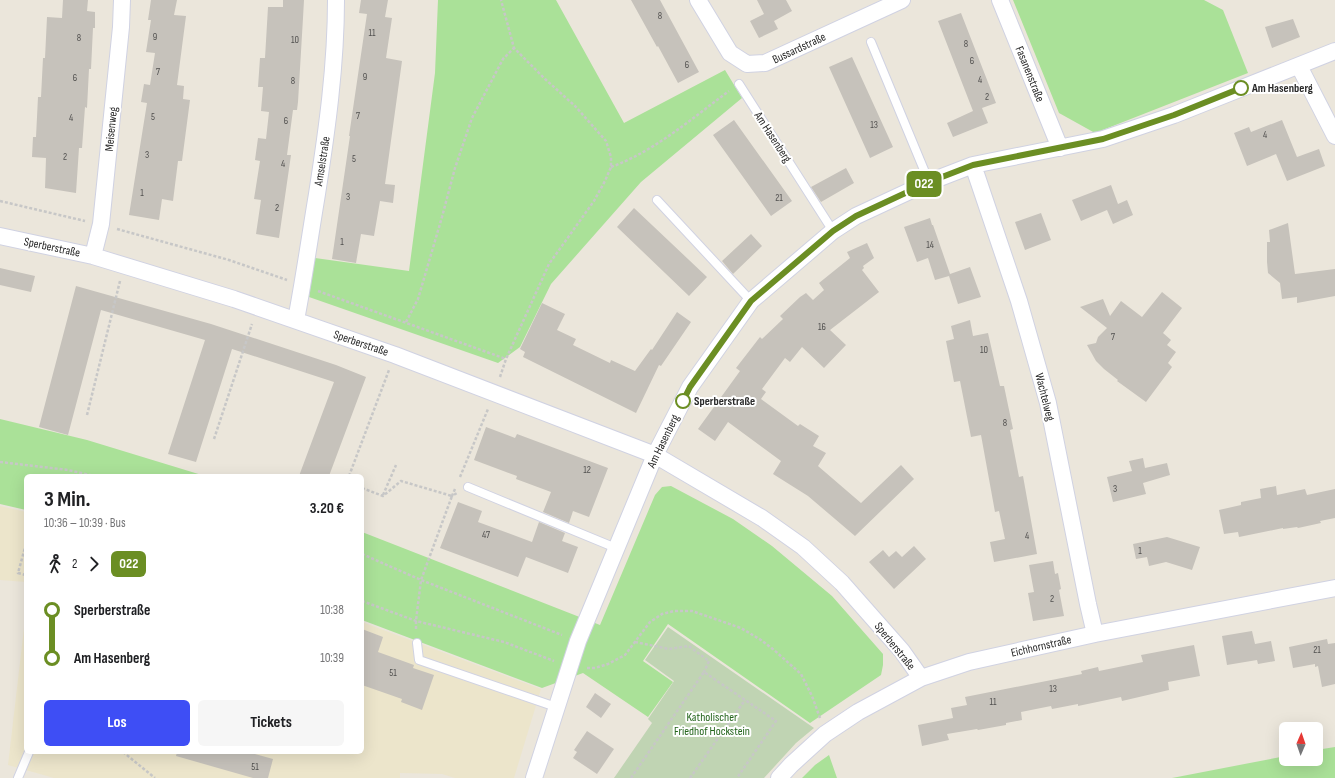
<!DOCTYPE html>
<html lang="de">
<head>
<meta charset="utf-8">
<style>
  body { margin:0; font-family:"Sofia Sans Condensed",sans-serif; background:#f6f6f6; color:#202124; height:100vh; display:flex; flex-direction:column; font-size:15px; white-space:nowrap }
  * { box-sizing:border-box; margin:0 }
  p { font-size:13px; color:#757577 }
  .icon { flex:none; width:22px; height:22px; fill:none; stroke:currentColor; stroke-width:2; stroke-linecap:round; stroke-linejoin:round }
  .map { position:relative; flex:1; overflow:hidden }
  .panel { position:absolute; left:24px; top:474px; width:340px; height:280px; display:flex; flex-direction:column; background:#fff; border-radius:6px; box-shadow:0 4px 16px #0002 }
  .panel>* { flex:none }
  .badge { padding:0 8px; border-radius:6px; font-size:14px; line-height:26px }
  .needle { width:26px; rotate:2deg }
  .buttons { position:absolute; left:1279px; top:722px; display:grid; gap:8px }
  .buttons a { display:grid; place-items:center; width:44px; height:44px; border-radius:6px; background:#fff; box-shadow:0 4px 16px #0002; font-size:20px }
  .map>.badge { position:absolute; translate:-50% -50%; box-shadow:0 0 0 2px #fff }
  .legs { display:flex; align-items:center; gap:6px; height:44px; padding:0 20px; font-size:13px }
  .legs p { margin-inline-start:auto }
  .overview { display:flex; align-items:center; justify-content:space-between; height:68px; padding:0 20px }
  h1 { font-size:22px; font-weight:700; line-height:30px }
  .cta { display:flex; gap:8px; margin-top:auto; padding:8px 20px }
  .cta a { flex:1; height:46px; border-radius:6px; background:#3e4ef5; color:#fff; font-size:16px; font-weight:700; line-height:46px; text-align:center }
  .cta a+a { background:#f6f6f6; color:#202124 }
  ul { padding:0 20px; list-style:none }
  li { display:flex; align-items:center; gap:14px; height:48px; font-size:15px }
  li i { display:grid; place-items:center; width:6px; height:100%; margin:0 5px; background:currentColor }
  li i::after { content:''; width:10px; height:10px; margin:-5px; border:3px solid; border-radius:50%; background:#fff }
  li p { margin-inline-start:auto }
  li:first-child i { background:linear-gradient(#0000 50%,currentColor 0) }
  li:last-child i { background:linear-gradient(currentColor 50%,#0000 0) }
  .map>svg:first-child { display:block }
</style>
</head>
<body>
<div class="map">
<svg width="1335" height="778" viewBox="0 0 1335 778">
  <rect width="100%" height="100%" fill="#ebe6db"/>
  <path fill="#ece5cb" d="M0 506 26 512V582L0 580Z
    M26 611V752H362V622L541 689 514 778H455L442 774 400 773V778H54L8 765Z"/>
  <path fill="#aae198" d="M438 0H556L624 123 725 70 742 98 641 182 551 284 520 347 498 363 309 297 315 258 409 271 435 73Z
    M1013 0H1204L1223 10 1248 73 1095 133 1059 113Z
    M0 419 87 440 205 476H26V510L0 504Z
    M671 486 733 519 772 546 832 596 883 654V665L881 675 810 723 668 624 643 661 673 682 648 717 583 673 542 688 362 620V532L600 625 655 495 662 487Z
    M1335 747V778H1172L1286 756V759H1316V750Z
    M829 755 837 778H802L815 765Z"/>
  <path fill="#c0d4b3" d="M668 627 814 728 796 743 764 778H614L652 723 648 719 674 681 645 660Z"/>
  <path fill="#c6c2bb" d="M63 0H88L87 11 95 12V28H93L91 69H89L87 108 85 107 82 148H79L76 193 45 188 46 158 32 157 33 137H36L38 97H41L43 58H45L47 17 62 18Z
    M151 0H177L174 15 186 16 177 85 184 86 183 99 190 100 182 161H178L173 201 162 199 159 220 129 215 147 103 141 102 144 84 150 85 155 53 146 52 151 20H148Z
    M283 0H304L303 18 298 102 297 110H293L287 155H291L279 238 256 234 261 200 254 199 260 161 255 160 258 138 266 139 269 112 261 111 263 87H258L260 58H265L268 7H283Z
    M361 0H388L385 17 392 18 386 58 402 61 385 184 395 185 393 203 380 201 374 236 361 234 356 263 332 259 350 136H349L355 95 367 14 359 13Z
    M631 0H660L699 72 678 83 658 46 657 47Z
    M757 0H786L792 11 774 21 778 29 759 38 750 21 764 14Z
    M961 13 996 103 982 108 988 123 953 137 947 123 973 111 938 21Z
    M1293 19 1300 37 1272 48 1265 27Z
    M852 57 893 147 870 158 829 67Z
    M734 120 792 201 771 216 713 135Z
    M1282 120 1297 157 1319 149 1325 166 1287 181 1276 154 1247 166 1234 133 1249 127 1251 132Z
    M846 168 854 183 821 202 811 187Z
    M1111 185 1118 204 1127 200 1133 215 1113 224 1107 210 1081 221 1072 200Z
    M634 208 707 277 689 296 617 227Z
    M1041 213 1051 240 1025 250 1015 222Z
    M930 218 932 225H933L950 274 970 267 981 297 958 304 949 276 935 280 928 258 917 262 904 227Z
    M1288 223 1295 274 1335 269V296L1297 303V297L1282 299 1280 283 1268 273 1267 262V242H1270L1269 230Z
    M751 234 762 246 733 274 722 261Z
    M867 243 874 258 863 266 864 268 862 270 879 292 830 330 846 345 824 368 802 347 790 362 785 358 762 389 766 392 761 399 798 426 800 424 819 436 813 446 826 453 818 466 861 503 901 465 914 479 855 536 808 496 773 474 781 461 728 422 715 441 698 429 740 371 736 368 760 337 762 339 783 319 780 316 800 297 806 293 813 300 824 290 819 283 850 258 847 252Z
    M0 268 35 276 31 292 0 285Z
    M76 286 211 324 336 365 366 377 329 476H299L334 382 232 349 196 462 168 454 205 340 101 310 68 435 39 427Z
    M1162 292 1182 308 1163 333 1171 340 1167 345 1176 352 1168 363 1172 367 1146 402 1117 381 1118 380 1104 369 1096 361 1087 345 1096 343 1098 337 1107 328 1080 307 1103 299 1110 316 1121 301 1142 317Z
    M542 303 565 314 557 330 576 339 573 345 610 363 611 360 635 371 651 349 652 350 677 312 691 322 661 366 659 365 636 413 523 357 525 352 520 349Z
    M970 320 973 336 988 333 1000 386H1004L1013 429 1010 430 1019 477 1023 476 1037 554 994 562 990 542 1005 539 999 511 995 512 981 435 971 437 960 381 954 382 946 341 954 339 951 326Z
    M486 427 515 438 517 434 608 468 589 517 573 511 569 523 543 512 551 492 516 479 517 476 474 460Z
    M1143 458 1145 468 1167 463 1170 475 1143 483 1146 494 1113 502 1107 477 1132 471 1129 461Z
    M1276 486 1277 495 1305 489 1307 495 1335 489V518L1320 521 1321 523 1298 528 1297 527 1283 529V528L1239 537 1238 532 1224 534 1219 510 1241 505V502L1261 498 1260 489Z
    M458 502 482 511 478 522 532 542 539 522 565 533 562 541 578 547 568 573 526 557 518 577 440 548Z
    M1167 537 1200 547 1192 570 1166 562 1149 566 1147 557 1136 559 1133 544Z
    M914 546 926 559 894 589 869 562 883 550 889 557 896 551 902 557Z
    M1053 561 1055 574 1058 573 1061 589 1059 590 1064 616 1033 621 1028 593 1034 592 1029 565Z
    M362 629 383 637 378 652 414 665 413 668 434 675 422 710 401 702 402 699 362 685Z
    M1252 631 1255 644 1271 641 1275 661 1258 664 1257 660 1227 665 1222 636Z
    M1327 639 1328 644 1335 643V684L1322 687 1318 666 1315 667V664L1293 668 1289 647Z
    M1194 645 1200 676 1168 682 1169 690 1122 701 1121 697 1078 706V704L1052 709 1051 706 1021 712 1022 720 1006 723V725L978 730 977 729 947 734 949 740 922 746 918 725 953 718 951 708 967 705 965 697 1082 674 1081 671 1098 667 1099 671 1143 662 1141 655Z
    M595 693 611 704 601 718 586 707Z
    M587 731 614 749 597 774 573 758 577 752 574 750Z
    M177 752H248L273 759 268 778H253L176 756Z"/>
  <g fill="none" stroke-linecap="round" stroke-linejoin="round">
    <defs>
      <path id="service" d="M871 42 929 182
        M739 84 833 231
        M657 200 751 301
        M468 487 616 548
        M417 643 419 660 556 707
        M18 778 29 752"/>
      <path id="minor" d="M698 0 730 53 747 64 765 63 902 0
        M1000 0 1060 148
        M1299 66 1335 136
        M973 165 1019 301 1048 403 1088 604 1095 634
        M0 236 93 256 234 299 395 355 655 455 762 518 803 547 842 583 902 651 921 678
        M93 256 101 224 121 27 122 0
        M296 320C304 278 310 236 317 194 327 130 336 65 336 0
        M534 778 578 641 655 455 690 387 751 301 833 231 856 216 929 182 973 165 1103 139 1174 115 1335 51
        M779 778 791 765 825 734 858 712 921 678 969 662 1095 634 1335 588"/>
    </defs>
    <use href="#service" stroke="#d0d2e2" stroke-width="10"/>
    <use href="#minor" stroke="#d0d2e2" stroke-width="18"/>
    <path stroke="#c7c7c7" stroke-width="2.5" stroke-dasharray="3 2" stroke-linecap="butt" d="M611 167C655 151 691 119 729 91
      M0 201 85 221
      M117 229 229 260 287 280
      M318 291 506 359
      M406 322 418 299 442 217 455 168 472 118 503 59 514 48
      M500 377 506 359 549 264 594 201 605 181 611 167V157L606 141 575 106 545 79 514 48 501 0
      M87 415 120 281
      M214 439 252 324
      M0 462 68 470 94 476
      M349 476 389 370
      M460 477 488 409
      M362 488 383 496 401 481 452 496 421 580 416 621V631
      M455 489 452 496 457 493
      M383 495 396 465
      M26 544 18 573 26 575
      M362 554 421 580 562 635
      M362 601 416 621 504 642 554 661
      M635 642 669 649 688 646 690 647 709 661 704 672
      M587 668H595L608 664 625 655 650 622 662 614 674 611H692L741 628 761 640 774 650 801 674 812 696 820 718
      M123 752 155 778
      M631 778 704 672 776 721 737 778
      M690 778 745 700"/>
    <use href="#service" stroke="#fff" stroke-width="8"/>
    <use href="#minor" stroke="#fff" stroke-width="16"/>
  </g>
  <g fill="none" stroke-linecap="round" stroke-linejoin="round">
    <defs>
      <path id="line-1" d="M683 401 690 387 751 301 833 231 856 216 929 182 973 165 1103 139 1174 115 1241 88"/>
    </defs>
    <use href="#line-1" stroke="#fff" stroke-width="9"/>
    <use href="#line-1" stroke="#6b8e23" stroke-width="6"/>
  </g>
  <g fill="#fff" stroke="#6b8e23" stroke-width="2">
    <circle cx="1241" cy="88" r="7"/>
    <circle cx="683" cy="401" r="7"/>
  </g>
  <g text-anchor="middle" stroke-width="4" stroke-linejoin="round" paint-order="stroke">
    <g font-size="10" fill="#504f4e">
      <text x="660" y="19">8</text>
      <text x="372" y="36">11</text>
      <text x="155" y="40">9</text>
      <text x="79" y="41">8</text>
      <text x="295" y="43">10</text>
      <text x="966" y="47">8</text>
      <text x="972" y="64">6</text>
      <text x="687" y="68">6</text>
      <text x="158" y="75">7</text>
      <text x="365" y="80">9</text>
      <text x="75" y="81">6</text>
      <text x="980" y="83">4</text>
      <text x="293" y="84">8</text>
      <text x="987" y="100">2</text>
      <text x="358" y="119">7</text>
      <text x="153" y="120">5</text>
      <text x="71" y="121">4</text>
      <text x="286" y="124">6</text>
      <text x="874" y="128">13</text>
      <text x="1265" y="138">4</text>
      <text x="147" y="158">3</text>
      <text x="65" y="160">2</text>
      <text x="354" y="162">5</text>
      <text x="283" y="167">4</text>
      <text x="142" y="196">1</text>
      <text x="348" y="200">3</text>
      <text x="779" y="201">21</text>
      <text x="277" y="211">2</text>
      <text x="342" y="245">1</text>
      <text x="930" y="248">14</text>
      <text x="822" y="330">16</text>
      <text x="1113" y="340">7</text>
      <text x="984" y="353">10</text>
      <text x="1005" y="426">8</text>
      <text x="587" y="473">12</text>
      <text x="1115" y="492">3</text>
      <text x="486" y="538">47</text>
      <text x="1027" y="539">4</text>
      <text x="1140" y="554">1</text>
      <text x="1052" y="602">2</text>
      <text x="1317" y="653">21</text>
      <text x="393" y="676">51</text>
      <text x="1053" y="692">13</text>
      <text x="993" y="705">11</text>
      <text x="255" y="770">51</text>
    </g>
    <g font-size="12" fill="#292929" stroke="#fff">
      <text transform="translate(799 48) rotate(-25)" y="4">Bussardstraße</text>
      <text transform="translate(1030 74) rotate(68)" y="4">Fasanenstraße</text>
      <text transform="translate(111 129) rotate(-84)" y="4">Meisenweg</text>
      <text transform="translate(773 137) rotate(57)" y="4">Am Hasenberg</text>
      <text transform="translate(322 161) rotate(-81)" y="4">Amselstraße</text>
      <text transform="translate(52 247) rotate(12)" y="4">Sperberstraße</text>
      <text transform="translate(361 343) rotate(19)" y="4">Sperberstraße</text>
      <text transform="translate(1045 397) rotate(76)" y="4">Wachtelweg</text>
      <text transform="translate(663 441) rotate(-64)" y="4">Am Hasenberg</text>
      <text transform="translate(895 646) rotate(51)" y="4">Sperberstraße</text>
      <text transform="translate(1041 646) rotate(-13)" y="4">Eichhornstraße</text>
    </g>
    <g font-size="12" font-weight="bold" fill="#292929" stroke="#fff" text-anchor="start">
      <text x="1252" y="92">Am Hasenberg</text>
      <text x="694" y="405">Sperberstraße</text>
    </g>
    <g font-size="12" fill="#23641b" stroke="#fff">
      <text x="712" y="721">Katholischer<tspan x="712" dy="14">Friedhof Hockstein</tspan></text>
    </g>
  </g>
</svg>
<div class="buttons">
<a><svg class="needle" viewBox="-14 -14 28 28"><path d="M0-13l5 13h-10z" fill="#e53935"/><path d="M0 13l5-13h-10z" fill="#757577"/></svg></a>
</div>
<b class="badge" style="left:924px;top:184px;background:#6b8e23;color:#fff">022</b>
<section class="panel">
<div class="overview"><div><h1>3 Min.</h1><p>10:36 – 10:39 · Bus</p></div><b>3.20 €</b></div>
<div class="legs"><svg class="icon" aria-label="walk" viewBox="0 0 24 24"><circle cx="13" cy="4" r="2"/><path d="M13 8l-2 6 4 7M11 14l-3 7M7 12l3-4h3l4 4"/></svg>2<svg class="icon" aria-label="forward" viewBox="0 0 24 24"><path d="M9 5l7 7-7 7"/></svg><b class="badge" style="background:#6b8e23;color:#fff">022</b></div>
<ul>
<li><i style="color:#6b8e23"></i><b>Sperberstraße</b><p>10:38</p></li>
<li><i style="color:#6b8e23"></i><b>Am Hasenberg</b><p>10:39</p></li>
</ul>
<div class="cta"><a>Los</a><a>Tickets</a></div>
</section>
</div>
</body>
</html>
